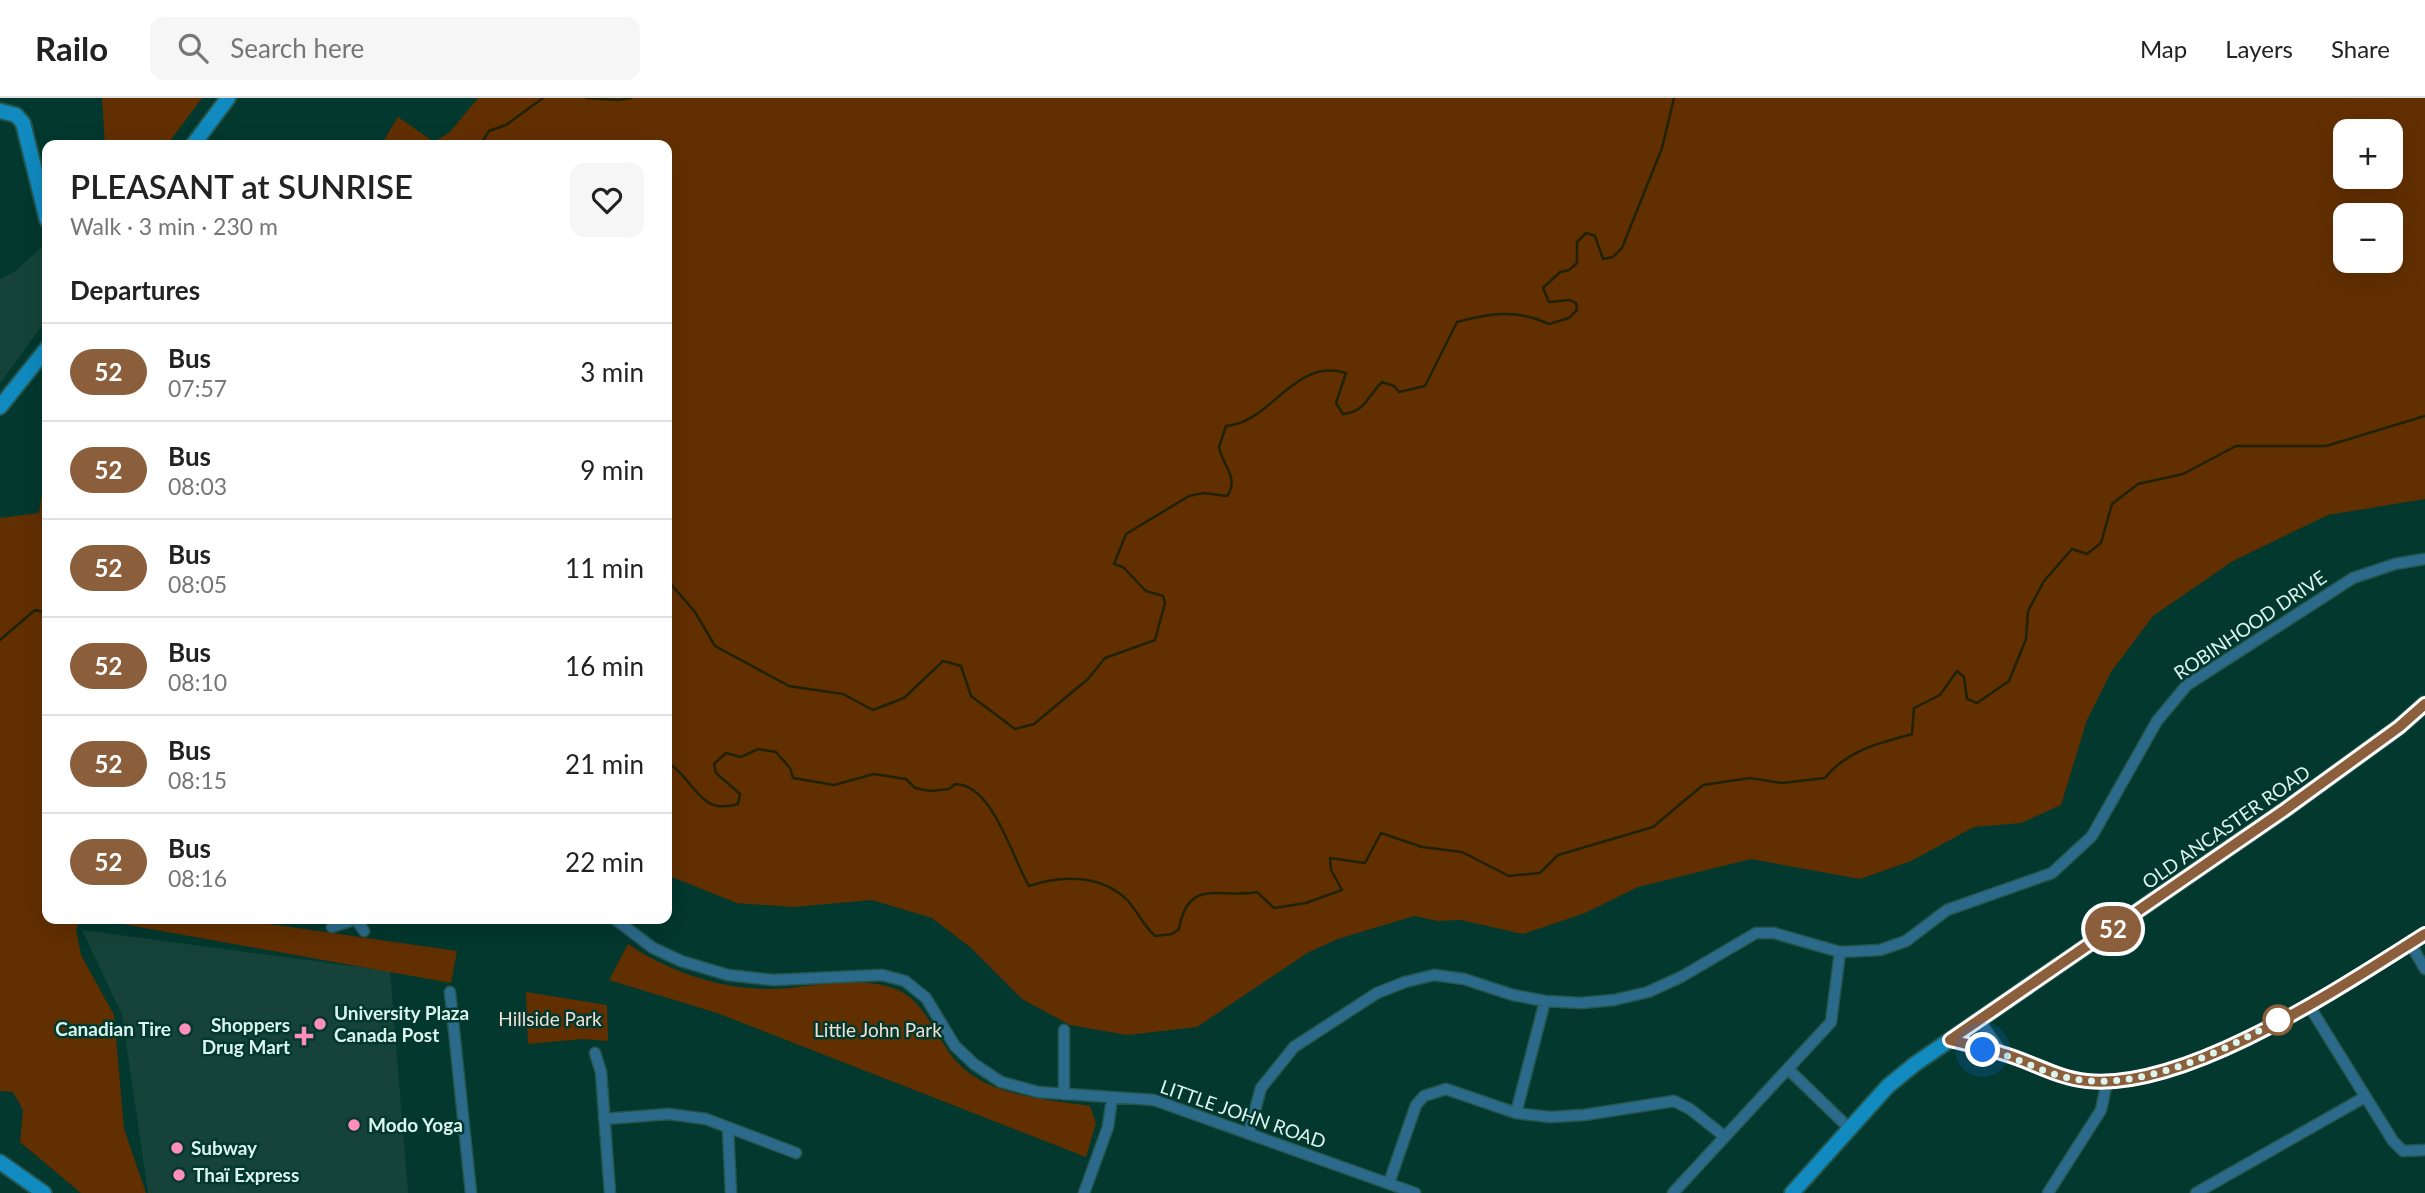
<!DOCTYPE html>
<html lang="en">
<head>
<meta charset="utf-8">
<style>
  body { margin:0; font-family:Lato,sans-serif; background:#f6f6f6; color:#222; height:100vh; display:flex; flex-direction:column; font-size:26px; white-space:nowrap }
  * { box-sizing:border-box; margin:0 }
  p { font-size:23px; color:#767676 }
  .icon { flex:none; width:38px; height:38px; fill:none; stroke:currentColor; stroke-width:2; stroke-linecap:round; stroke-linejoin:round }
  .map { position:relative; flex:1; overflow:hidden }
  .panel { position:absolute; left:42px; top:42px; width:630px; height:784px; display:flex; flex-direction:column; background:#fff; border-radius:14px; box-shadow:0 7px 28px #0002 }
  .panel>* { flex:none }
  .badge { padding:0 14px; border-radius:23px; font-size:24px; line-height:46px }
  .controls { position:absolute; left:2333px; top:21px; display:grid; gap:14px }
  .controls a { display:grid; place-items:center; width:70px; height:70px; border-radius:14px; background:#fff; box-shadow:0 7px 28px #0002; font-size:35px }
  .you { position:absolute; width:35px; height:35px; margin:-18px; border:5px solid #fff; border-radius:50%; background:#1a73e8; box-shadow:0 0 0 10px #1a73e833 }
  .map>.badge { position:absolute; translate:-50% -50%; box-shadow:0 0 0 4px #fff }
  h2 { padding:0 28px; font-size:26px; line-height:63px }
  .round { display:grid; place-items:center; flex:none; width:74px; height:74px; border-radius:14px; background:#f6f6f6 }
  .overview { display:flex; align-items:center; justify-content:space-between; height:119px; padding:0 28px }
  h1 { font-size:33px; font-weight:600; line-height:52px }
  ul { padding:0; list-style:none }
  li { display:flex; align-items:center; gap:21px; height:98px; padding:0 28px; border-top:2px solid #e0e0e0 }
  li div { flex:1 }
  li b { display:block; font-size:26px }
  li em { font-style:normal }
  li .badge { min-width:77px; font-weight:700; text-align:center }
  header { display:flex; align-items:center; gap:42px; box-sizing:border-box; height:98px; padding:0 35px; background:#fff; border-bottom:2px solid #e0e0e0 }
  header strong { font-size:33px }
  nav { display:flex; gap:38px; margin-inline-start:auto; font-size:24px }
  .search { width:490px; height:63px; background:#f6f6f6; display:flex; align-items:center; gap:18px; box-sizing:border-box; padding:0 24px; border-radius:14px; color:#767676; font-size:26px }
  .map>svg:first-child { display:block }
</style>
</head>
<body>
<header>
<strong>Railo</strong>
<div class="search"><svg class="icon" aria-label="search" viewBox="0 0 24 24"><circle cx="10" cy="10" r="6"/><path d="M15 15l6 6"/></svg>Search here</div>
<nav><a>Map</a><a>Layers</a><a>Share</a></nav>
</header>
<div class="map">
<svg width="2425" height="1095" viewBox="0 0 2425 1095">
  <rect width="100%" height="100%" fill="#02382e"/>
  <path fill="#154339" d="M45 146 47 221 0 285V181L14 174Z
    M82 832 390 873 408 1095H148L122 917Z"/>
  <path fill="#622f00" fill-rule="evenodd" d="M102 0H202L167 47H105Z
    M478 0H2425V401L2328 417 2233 463 2153 518 2111 574 2087 622 2061 707 2021 725 1974 729 1911 763 1860 781 1751 761 1638 789 1585 815 1523 836 1461 822 1438 823 1414 818 1338 841 1307 855 1197 929 1127 937 1070 927 1022 901 970 849 932 820 872 802 794 809 737 805 667 777V47H381L398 19 434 44 450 34ZM2345 33H2390V79H2345ZM2345 117H2390V163H2345Z
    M47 366V821H80L76 832 81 857 114 917 124 1031 146 1095H81L20 1044 23 1012 13 994 0 993V420L39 415Z
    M95 821H250L249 823 457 853 451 885Z
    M628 846C667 873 720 891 768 891 810 891 856 876 895 891 928 902 938 950 964 971 997 999 1049 1002 1090 1008L1096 1025 1086 1059 717 915 609 882Z
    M526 894 607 907 608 943 583 941 528 946Z"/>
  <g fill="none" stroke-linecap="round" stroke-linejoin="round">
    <path stroke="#1f2204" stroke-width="2.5" d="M586 0 618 2 631 0
      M480 47 489 33 506 27 543 0
      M667 486 670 485 695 514 715 548 789 588 843 596 873 612 904 600 943 563 961 568 971 598 1015 631 1034 626 1088 581 1105 560 1155 542 1165 505 1163 498 1146 493 1123 469 1114 466 1126 436 1189 398 1204 395 1227 398C1240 380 1222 367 1219 349L1226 328C1271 325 1294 259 1346 275L1336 305 1343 316C1364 315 1368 298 1382 284L1394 288 1399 294 1425 288 1457 224C1489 215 1518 211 1549 226L1569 220 1577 212 1576 205 1570 202 1549 204 1543 190 1560 174 1569 172 1577 165V144L1586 135 1595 138 1603 161 1613 159 1622 150 1662 50 1674 0
      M0 542 35 512 47 515
      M667 664C696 682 698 718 738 706L740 696 716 675 714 666 726 655 741 659 758 651 776 654 790 670 793 680 834 687 874 676 906 681 915 690 930 693 949 691 955 686C993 686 1013 762 1029 788 1062 777 1102 776 1128 803 1138 814 1143 827 1155 838L1172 836 1179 831C1188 779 1220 801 1257 794L1274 810 1306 805 1342 792 1331 772 1330 760 1365 765 1381 735 1422 749 1462 754 1509 778 1540 775 1558 757 1653 729 1703 687 1750 680 1782 685 1825 680C1847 652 1880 645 1912 636L1914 610 1940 597 1957 573 1964 579 1967 601 1977 605 2009 583 2026 541 2028 513 2044 483 2072 451 2087 456 2101 445 2112 406 2138 386 2183 376 2236 348H2326L2425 318"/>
    <defs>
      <path id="street" d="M356 821 364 833
        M615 821 653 850 681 863 728 877 773 882 882 877 905 883 926 900 955 948 974 966 1001 984 1038 994 1154 1002 1415 1095
        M332 829 356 821
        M2410 845 2425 871
        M450 894 471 1095
        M2308 906 2393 1043 2403 1053 2425 1052
        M1980 924 2002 955
        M1950 942C1967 946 1985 950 2001 955 2031 963 2056 980 2087 983 2186 993 2343 889 2425 836
        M595 955 601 974 610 1095
        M1789 972 1849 1030
        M1064 997V932
        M1516 1015 1545 903
        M604 1021 669 1016 706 1021 796 1055
        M728 1031 731 1095
        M1249 1034 1261 990 1294 949 1377 895 1405 884 1434 877 1464 881 1513 897 1545 903 1581 905 1614 902 1648 894 1681 879 1756 835H1774L1840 854 1880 852 1906 843 1947 812 2052 775 2092 738 2157 623 2187 587 2353 480 2395 466 2425 461
        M1389 1085 1416 1007 1424 998 1446 991 1516 1015 1550 1019 1584 1017 1674 1003 1690 1011 1724 1038
        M1084 1095 1108 1029 1112 1000
        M1673 1095 1831 924 1840 854
        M2048 1095 2101 1012 2107 984
        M2196 1095 2365 999"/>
      <path id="secondary" d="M0 13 16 17 23 25 47 122
        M193 47 228 0
        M0 309 47 250
        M0 1064 44 1095
        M1792 1095 1888 988 1915 966 2286 711 2399 629 2425 606"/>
    </defs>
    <use href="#street" stroke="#25564d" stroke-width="13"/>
    <use href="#secondary" stroke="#25564d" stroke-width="18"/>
    <use href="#street" stroke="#2c6a8b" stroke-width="10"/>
    <use href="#secondary" stroke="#108abf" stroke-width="14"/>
  </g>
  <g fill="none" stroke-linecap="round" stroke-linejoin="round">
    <defs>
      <path id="line" d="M2425 606 2399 629 2286 711 1950 942C1967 946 1985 950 2001 955 2031 963 2056 980 2087 983 2187 993 2342 888 2425 836"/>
    </defs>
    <use href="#line" stroke="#fff" stroke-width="16"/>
    <use href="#line" stroke="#8b5e3c" stroke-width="10"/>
    <path stroke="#dbf4ed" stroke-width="7" stroke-dasharray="0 12.6" d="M1983 952C2013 956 2039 974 2069 980 2135 995 2222 955 2278 922"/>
  </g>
  <circle fill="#fff" stroke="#8b5e3c" stroke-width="3.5" cx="2278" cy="922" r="14"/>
  <g fill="#ff8ebb" stroke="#02382e" stroke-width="2.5">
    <circle cx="320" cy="926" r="7"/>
    <circle cx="185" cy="931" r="7"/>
    <path d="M300.5 927.5h7v7h7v7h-7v7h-7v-7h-7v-7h7z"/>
    <circle cx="354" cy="1027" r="7"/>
    <circle cx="177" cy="1050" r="7"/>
    <circle cx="179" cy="1077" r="7"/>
  </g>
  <g text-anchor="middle" stroke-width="5" stroke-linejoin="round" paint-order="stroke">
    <g font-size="19" fill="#dbf4ed" stroke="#02382e">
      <text transform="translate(2250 527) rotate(-34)" y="7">ROBINHOOD DRIVE</text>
      <text transform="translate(2226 729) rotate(-35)" y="7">OLD ANCASTER ROAD</text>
      <text transform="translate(1243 1016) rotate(19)" y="7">LITTLE JOHN ROAD</text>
    </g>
    <g font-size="19" font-weight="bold" fill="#dbf4ed" stroke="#02382e" text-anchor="start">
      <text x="334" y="922">University Plaza<tspan x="334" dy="22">Canada Post</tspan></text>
      <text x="290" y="934" text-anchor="end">Shoppers<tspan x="290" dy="22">Drug Mart</tspan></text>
      <text x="171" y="938" text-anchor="end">Canadian Tire</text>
      <text x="368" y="1034">Modo Yoga</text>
      <text x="191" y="1057">Subway</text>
      <text x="193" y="1084">Thaï Express</text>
    </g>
    <g font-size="19" fill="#f4dfd1" stroke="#02382e">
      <text x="550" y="928">Hillside Park</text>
      <text x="878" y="939">Little John Park</text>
    </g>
  </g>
</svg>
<div class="controls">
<a>+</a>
<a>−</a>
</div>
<div class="you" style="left:1983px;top:952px"></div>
<b class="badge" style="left:2113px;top:831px;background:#8b5e3c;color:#fff">52</b>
<section class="panel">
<div class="overview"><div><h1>PLEASANT at SUNRISE</h1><p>Walk · 3 min · 230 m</p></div><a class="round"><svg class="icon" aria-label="heart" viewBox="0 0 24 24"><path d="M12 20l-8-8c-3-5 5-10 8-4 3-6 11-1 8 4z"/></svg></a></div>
<h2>Departures</h2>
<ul>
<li><span class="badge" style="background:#8b5e3c;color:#fff">52</span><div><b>Bus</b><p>07:57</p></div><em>3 min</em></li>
<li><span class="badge" style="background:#8b5e3c;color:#fff">52</span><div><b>Bus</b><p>08:03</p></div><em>9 min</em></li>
<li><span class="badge" style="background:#8b5e3c;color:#fff">52</span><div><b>Bus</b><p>08:05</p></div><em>11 min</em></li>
<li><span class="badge" style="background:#8b5e3c;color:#fff">52</span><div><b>Bus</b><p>08:10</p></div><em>16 min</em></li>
<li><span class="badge" style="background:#8b5e3c;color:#fff">52</span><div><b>Bus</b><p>08:15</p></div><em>21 min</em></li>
<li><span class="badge" style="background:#8b5e3c;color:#fff">52</span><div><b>Bus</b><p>08:16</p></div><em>22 min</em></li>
</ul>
</section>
</div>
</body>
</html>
